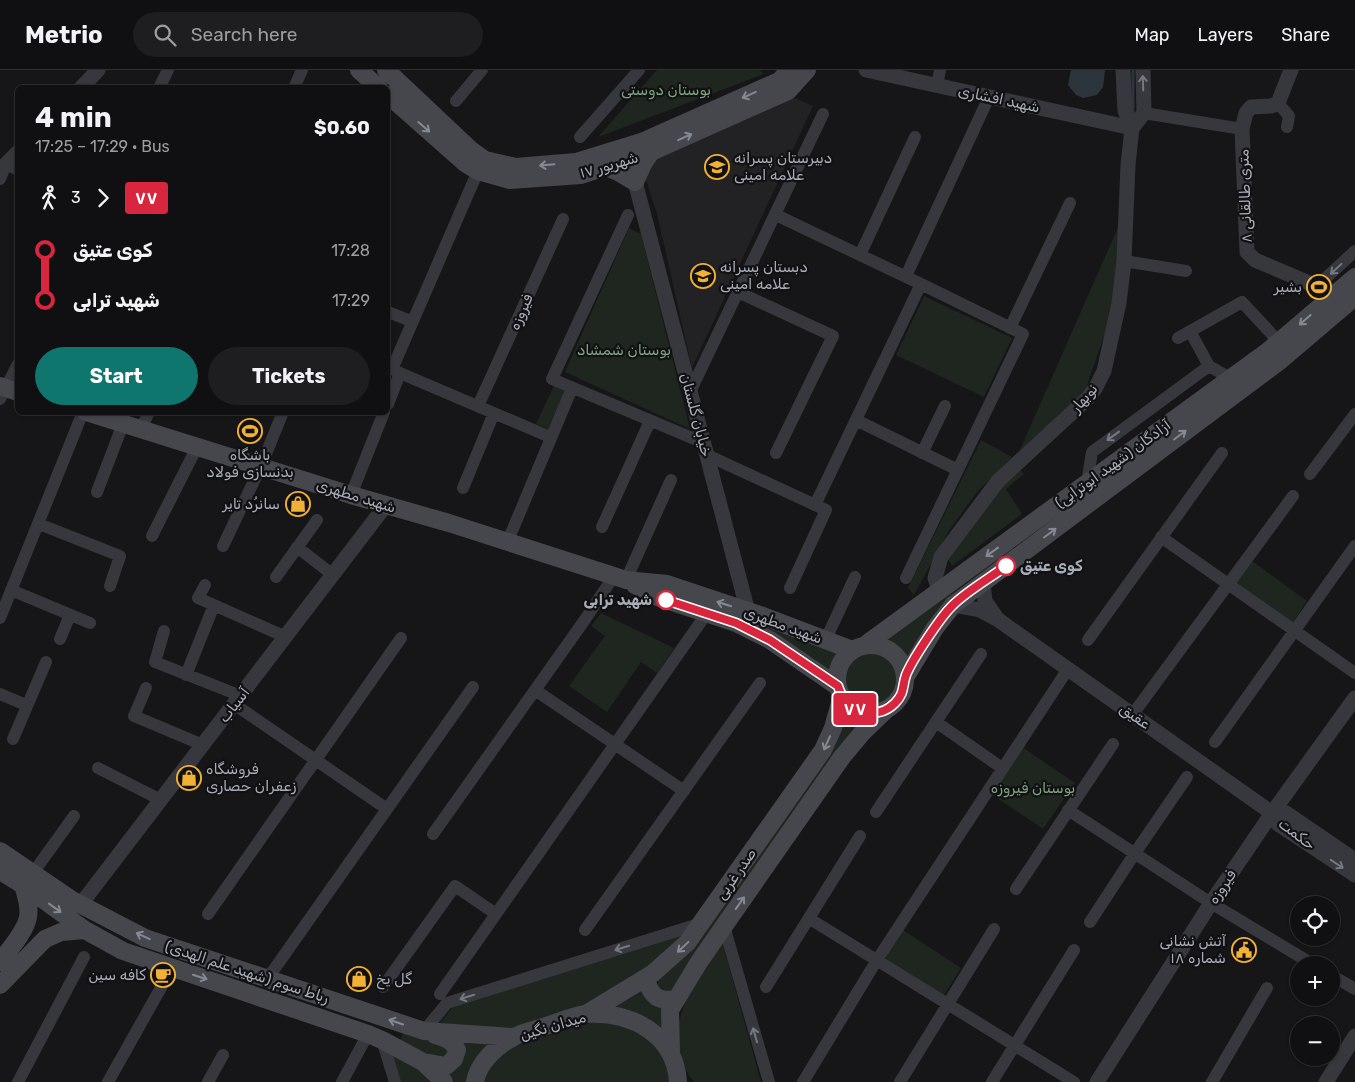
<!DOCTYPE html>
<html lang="en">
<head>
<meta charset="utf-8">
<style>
  body { margin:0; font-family:Rubik,Vazirmatn,sans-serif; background:#1e1e20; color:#f1f3f6; height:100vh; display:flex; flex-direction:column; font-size:19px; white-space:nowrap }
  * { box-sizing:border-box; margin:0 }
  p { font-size:16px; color:#9c9d9f }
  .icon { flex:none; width:28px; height:28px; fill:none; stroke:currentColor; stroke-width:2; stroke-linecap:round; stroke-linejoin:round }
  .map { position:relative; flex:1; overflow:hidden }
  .details { position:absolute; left:15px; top:15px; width:375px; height:330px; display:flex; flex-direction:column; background:#101012; border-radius:8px; box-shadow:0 1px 4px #0004,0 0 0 1px #303032 }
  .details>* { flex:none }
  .badge { padding:0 10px; border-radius:4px; font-size:18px; line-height:32px }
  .tools { position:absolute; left:1290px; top:826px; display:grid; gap:10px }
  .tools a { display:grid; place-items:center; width:50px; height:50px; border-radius:50%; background:#101012; box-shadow:0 1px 4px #0004,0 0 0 1px #303032; font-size:25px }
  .map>.badge { position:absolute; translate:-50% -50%; box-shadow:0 0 0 2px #fff }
  .legs { display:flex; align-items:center; gap:8px; height:55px; padding:0 20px; font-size:16px }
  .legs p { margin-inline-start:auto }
  .overview { display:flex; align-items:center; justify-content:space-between; height:85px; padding:0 20px }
  h1 { font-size:28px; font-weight:700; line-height:38px }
  .action { display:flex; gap:10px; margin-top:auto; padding:10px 20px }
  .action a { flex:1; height:58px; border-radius:30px; background:#0f766e; color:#fff; font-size:20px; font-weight:700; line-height:58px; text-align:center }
  .action a+a { background:#1e1e20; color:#f1f3f6 }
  ul { padding:0 20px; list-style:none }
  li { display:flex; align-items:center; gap:18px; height:50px; font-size:19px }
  li i { display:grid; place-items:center; width:8px; height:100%; margin:0 6px; background:currentColor }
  li i::after { content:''; width:12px; height:12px; margin:-6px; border:4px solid; border-radius:50%; background:#101012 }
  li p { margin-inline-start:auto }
  li:first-child i { background:linear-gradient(#0000 50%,currentColor 0) }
  li:last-child i { background:linear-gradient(currentColor 50%,#0000 0) }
  header { display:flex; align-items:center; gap:30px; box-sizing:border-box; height:70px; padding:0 25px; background:#101012; border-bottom:1px solid #303032 }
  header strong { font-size:24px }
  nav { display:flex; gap:28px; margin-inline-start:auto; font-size:18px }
  .search { width:350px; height:45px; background:#1e1e20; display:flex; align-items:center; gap:12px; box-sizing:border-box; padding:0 18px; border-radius:28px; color:#9c9d9f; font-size:19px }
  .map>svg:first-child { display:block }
</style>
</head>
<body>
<header>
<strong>Metrio</strong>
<div class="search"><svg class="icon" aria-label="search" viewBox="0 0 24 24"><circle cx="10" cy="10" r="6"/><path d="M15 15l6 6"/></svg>Search here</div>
<nav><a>Map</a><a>Layers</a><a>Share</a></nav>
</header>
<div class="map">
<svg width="1355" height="1012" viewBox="0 0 1355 1012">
  <rect width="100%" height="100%" fill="#161618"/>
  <path fill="#222225" d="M792 27 813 36 692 298 657 144 645 107 656 87Z"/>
  <path fill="#1e261f" d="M657 0H759L764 4 598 67Z
    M1120 153 1117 208 1105 263 1085 321 1019 382Z
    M629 158 641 164 690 359 565 302Z
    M924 226 1012 268 984 327 896 285Z
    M554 316 565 321 548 359 536 354Z
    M981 370 1012 387 977 422 948 462 914 525 908 518Z
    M1020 400 1024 404 1006 419 1022 444 952 496 948 489 1001 416Z
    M1011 474 1014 480C992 496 958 515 941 536 927 553 918 573 908 592L896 576 884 571Z
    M1252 491 1307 531 1291 555 1234 516Z
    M684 525 842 581C834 589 832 595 830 606Z
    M601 543 674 578 657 603 641 592 607 642 569 616 605 566 591 556Z
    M844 608a29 29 0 1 1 58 0a29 29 0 1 1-58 0Z
    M844 637C852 646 860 647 872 648L669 925 657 919 658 910 689 881Z
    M1022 677 1075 713 1043 759 991 724Z
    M903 860 961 898 943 927 885 889Z
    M688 862 642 904 579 940 511 960 436 958 453 937Z
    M722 871 761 1012H694C654 963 695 915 722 871Z
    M642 918C645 934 652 935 667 938L664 965C645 945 636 939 609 939Z
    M600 951 620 954 650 969 663 984 670 1012H480L490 993 507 979 577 956Z
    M403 963C417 968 437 970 448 980L447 985 440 992 400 971Z
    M458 970 495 972 466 1012H454L441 1001 458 997 464 988 465 976Z
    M391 980 419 997 435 1012H401Z"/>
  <path fill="#2c353c" d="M1071 0H1105L1103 17 1097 25 1083 28 1076 25 1068 15Z"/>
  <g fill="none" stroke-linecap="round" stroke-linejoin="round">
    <path stroke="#2c353c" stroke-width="3" d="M1133 44V0"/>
    <path stroke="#37383d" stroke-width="12" d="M937 16 940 0
      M159 18 168 0
      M294 18 302 0
      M456 31 482 0
      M1278 33 1289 46 1287 57
      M1144 43 1242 59
      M580 67 639 0
      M478 101 393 297 394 300 400 303 550 367
      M0 109 6 94 18 100
      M628 145 552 309 704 373
      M776 145 921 214 1023 264 906 508
      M860 185 915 67
      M1124 191 1186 201
      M906 206 989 27
      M1317 216 1355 181
      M738 222 833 266 776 383
      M388 242 411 251
      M1010 258 1070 133
      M1190 261 1209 296
      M1178 268 1242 232 1279 272
      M1209 296 1230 308
      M690 322 823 44
      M0 329 18 294
      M388 334 400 303
      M478 336 563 149
      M856 350 958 400
      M141 359 149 342
      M922 383 945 336
      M707 385 826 440 790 518
      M1310 404 1355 344
      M1087 413 1092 382 1209 296
      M463 418 494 343
      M97 422 123 354
      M351 425 384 342
      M815 435 921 214
      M39 454 120 486 110 516
      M602 457 650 351
      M152 466 197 377
      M1161 467 1355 603
      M507 473 572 318
      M223 476 261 396 283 342
      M297 477 333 505
      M276 507 317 450
      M626 510 671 410
      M205 515 198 528 286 567
      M11 520 90 553
      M0 548 83 342
      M164 561 155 592 241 626
      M60 569 70 545
      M1088 570 1222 383
      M825 571 855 507
      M186 605 214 535
      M146 618 134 646 203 675
      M535 620 684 721
      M0 624 26 635
      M234 634 387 739
      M1133 644 1293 426
      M936 652 1002 698
      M13 669 46 592
      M1215 672 1355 476
      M98 698 161 730
      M1068 740 1211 833 1314 895
      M876 742 981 584
      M433 764 584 551 614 506
      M33 803 74 746
      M1016 819 1113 674
      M208 844 401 568
      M810 849 1074 1012
      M1090 852 1135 783 1187 707
      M724 856 769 1012
      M585 860 760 613
      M1331 905 1355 919
      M268 908 473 617
      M383 917 455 816 496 844
      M766 917 860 766
      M440 924 707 543
      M424 961 447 933 702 853
      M382 970 395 1012
      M18 1012 84 887
      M108 1012 172 898
      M208 1012 223 985
      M342 1012 368 964
      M803 1012 877 890 1068 599
      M900 1012 994 859
      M992 1012 1074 880
      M1212 1012 1267 918"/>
    <path stroke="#37383d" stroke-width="15" d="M866 0 1132 58
      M1291 0 1278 33 1271 36 1251 37 1246 43 1242 59 1247 182 1255 190 1335 224
      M81 18 98 0
      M1132 58 1144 43 1143 0
      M0 100 18 82
      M632 100 748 542
      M983 513 985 531 996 547
      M939 520 935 508 941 487 998 411 1088 328 1096 317 1104 301 1119 233 1124 191 1128 95 1132 58 1125 41 1123 0
      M953 535 980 540 997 549 1272 743 1278 754 1355 805
      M1272 743H1286L1355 790
      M81 834 386 435
      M1097 1012 1211 833 1272 743 1355 628
      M1326 1012 1355 966"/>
    <path stroke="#45474d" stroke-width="18" d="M359 0 379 18
      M386 0 471 80 485 90 516 97 576 92 644 71 779 11 790 0
      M388 25 465 93 478 101 510 110 581 105 651 82 788 21 807 0
      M606 97 618 102 635 112 643 94 651 82
      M0 316 18 322
      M86 342 351 425 449 453 614 506 626 510 667 514 760 545 852 580
      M635 515 660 528 736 553 770 570 837 616
      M837 609a34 34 0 1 1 68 0a34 34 0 1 1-68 0Z
      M865 575 1268 281 1355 207
      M906 606 935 558 953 535 1281 290 1355 227
      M0 781 72 830 145 868 424 961 513 967
      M0 801 23 815 85 860 123 881 368 964 382 970 423 992 444 1012
      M0 892C8 881 26 861 28 847 30 837 26 825 23 815
      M645 908C652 927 657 932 677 929
      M0 915 45 869 61 862 85 860
      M586 944 652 904 687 873 823 680 833 658 842 626
      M671 984 670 940 699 892 724 856 842 687 863 662 886 640
      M423 992 446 996 454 989 457 980C453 970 445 968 435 965
      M475 1012C478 993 497 975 514 967 523 962 534 960 543 957 557 953 573 945 587 944 632 942 675 964 678 1012"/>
  </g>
  <defs><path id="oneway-shaft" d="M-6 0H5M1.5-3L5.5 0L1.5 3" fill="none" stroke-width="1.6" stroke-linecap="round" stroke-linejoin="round" transform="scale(1.25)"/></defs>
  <g stroke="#757881">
    <use href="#oneway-shaft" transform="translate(1143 13) rotate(-92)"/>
    <use href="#oneway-shaft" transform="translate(1336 199) rotate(137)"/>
    <use href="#oneway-shaft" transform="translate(1113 366) rotate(144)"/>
    <use href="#oneway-shaft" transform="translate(1337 794) rotate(34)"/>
    <use href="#oneway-shaft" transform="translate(622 878) rotate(163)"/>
    <use href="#oneway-shaft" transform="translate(467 927) rotate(163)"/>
    <use href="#oneway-shaft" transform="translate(755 965) rotate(-106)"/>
  </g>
  <g stroke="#858993">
    <use href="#oneway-shaft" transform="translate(749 25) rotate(156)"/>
    <use href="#oneway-shaft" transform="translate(424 57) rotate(41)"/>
    <use href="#oneway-shaft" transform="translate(685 67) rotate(-24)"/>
    <use href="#oneway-shaft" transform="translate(547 95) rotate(175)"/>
    <use href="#oneway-shaft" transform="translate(1305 250) rotate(139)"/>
    <use href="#oneway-shaft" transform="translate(1180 365) rotate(-37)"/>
    <use href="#oneway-shaft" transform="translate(1050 463) rotate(-37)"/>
    <use href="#oneway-shaft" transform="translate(992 482) rotate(144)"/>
    <use href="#oneway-shaft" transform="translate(724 534) rotate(-162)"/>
    <use href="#oneway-shaft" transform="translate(827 673) rotate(114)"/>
    <use href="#oneway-shaft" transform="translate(740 833) rotate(-55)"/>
    <use href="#oneway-shaft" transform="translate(55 838) rotate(36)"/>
    <use href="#oneway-shaft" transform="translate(143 866) rotate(-155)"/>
    <use href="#oneway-shaft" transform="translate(683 877) rotate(137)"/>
    <use href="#oneway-shaft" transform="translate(200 907) rotate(18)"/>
    <use href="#oneway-shaft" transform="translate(396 952) rotate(-161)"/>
  </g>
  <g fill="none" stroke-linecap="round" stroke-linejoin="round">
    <defs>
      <path id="line-1" d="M666 530 736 553 770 570 838 616C845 640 875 653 895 633 905 623 902 616 906 605 912 590 941 546 953 535 967 521 990 508 1006 496"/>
    </defs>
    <use href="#line-1" stroke="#fff" stroke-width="11"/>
    <use href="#line-1" stroke="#d7263d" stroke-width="8"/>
  </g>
  <defs>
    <symbol id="school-ring" viewBox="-11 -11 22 22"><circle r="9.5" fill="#111113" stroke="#f2b134" stroke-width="1.5"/><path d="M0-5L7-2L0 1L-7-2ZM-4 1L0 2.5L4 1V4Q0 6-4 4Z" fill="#f2b134"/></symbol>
    <symbol id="stadium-ring" viewBox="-11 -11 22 22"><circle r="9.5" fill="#111113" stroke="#f2b134" stroke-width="1.5"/><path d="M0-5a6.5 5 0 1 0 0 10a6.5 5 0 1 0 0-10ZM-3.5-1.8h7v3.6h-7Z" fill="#f2b134"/></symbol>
    <symbol id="shop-ring" viewBox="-11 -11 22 22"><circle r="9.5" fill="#111113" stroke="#f2b134" stroke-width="1.5"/><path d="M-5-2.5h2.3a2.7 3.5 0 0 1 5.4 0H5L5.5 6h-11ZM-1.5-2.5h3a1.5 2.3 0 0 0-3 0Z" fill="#f2b134"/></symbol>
    <symbol id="civic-ring" viewBox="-11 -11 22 22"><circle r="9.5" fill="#111113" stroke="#f2b134" stroke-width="1.5"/><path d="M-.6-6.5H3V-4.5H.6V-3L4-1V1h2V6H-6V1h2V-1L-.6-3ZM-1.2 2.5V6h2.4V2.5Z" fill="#f2b134"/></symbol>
    <symbol id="cafe-ring" viewBox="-11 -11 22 22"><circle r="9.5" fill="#111113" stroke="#f2b134" stroke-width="1.5"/><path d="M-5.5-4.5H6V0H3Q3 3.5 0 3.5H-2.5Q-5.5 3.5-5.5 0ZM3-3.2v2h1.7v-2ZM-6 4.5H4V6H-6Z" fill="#f2b134"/></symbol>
  </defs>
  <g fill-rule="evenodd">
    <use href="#school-ring" x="703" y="83" width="28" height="28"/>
    <use href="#school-ring" x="689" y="192" width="28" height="28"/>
    <use href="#stadium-ring" x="1305" y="203" width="28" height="28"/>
    <use href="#stadium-ring" x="236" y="347" width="28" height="28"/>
    <use href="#shop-ring" x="284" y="420" width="28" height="28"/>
    <use href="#shop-ring" x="175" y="694" width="28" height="28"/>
    <use href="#civic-ring" x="1230" y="866" width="28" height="28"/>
    <use href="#cafe-ring" x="149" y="891" width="28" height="28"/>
    <use href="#shop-ring" x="345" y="895" width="28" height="28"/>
  </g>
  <g fill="#fff" stroke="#d7263d" stroke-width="2.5">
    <circle cx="1006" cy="496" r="9"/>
    <circle cx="666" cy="530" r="9"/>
  </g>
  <g text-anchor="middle" stroke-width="4.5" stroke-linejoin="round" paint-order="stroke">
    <g font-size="15" fill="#7fa381" stroke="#111113">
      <text x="666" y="25">بوستان دوستی</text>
      <text x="624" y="285">بوستان شمشاد</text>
      <text x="1033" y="723">بوستان فیروزه</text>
    </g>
    <g font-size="15" fill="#a8adb8" stroke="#111113">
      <text transform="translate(999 29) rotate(12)" y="5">شهید افشاری</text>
      <text transform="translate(609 95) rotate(-16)" y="5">۱۷ شهریور</text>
      <text transform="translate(1245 126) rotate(-92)" y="5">۸ متری طالقانی</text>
      <text transform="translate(521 242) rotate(-66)" y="5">فیروزه</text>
      <text transform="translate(1084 328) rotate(-49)" y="5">نوبهار</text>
      <text transform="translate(696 345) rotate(75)" y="5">خیابان گلستان</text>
      <text transform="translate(1113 394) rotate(-36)" y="5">آزادگان (شهید ابوترابی)</text>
      <text transform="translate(356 426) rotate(17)" y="5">شهید مطهری</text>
      <text transform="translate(783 555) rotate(20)" y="5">شهید مطهری</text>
      <text transform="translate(234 635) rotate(-52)" y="5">آسیاب</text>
      <text transform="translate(1135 646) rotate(35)" y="5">عقیق</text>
      <text transform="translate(1297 764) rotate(37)" y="5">حکمت</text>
      <text transform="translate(736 804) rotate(-55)" y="5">صدر غربی</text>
      <text transform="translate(1222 817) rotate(-56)" y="5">فیروزه</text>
      <text transform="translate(247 902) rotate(18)" y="5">رباط سوم (شهید علم الهدی)</text>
      <text transform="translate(553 956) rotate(-16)" y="5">میدان نگین</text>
    </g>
    <g font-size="15" fill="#a8adb8" stroke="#111113" text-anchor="start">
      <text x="734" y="93">دبیرستان پسرانه<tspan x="734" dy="17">علامه امینی</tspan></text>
      <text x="720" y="202">دبستان پسرانه<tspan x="720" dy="17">علامه امینی</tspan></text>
      <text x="1302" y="222" text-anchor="end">بشیر</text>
      <text x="250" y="390" text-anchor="middle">باشگاه<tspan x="250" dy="17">بدنسازی فولاد</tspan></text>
      <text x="280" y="439" text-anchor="end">سانرُد تایر</text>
      <text x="206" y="704">فروشگاه<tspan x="206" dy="17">زعفران حصاری</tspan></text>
      <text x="1226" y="876" text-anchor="end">آتش نشانی<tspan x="1226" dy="17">شماره ۱۸</tspan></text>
      <text x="146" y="910" text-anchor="end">کافه سین</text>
      <text x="376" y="914">گل یخ</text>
    </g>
    <g font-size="15" font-weight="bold" fill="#a8adb8" stroke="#111113" text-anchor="start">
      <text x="1020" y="501">کوی عتیق</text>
      <text x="652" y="535" text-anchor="end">شهید ترابی</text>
    </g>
  </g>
</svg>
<div class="tools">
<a><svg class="icon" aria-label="locate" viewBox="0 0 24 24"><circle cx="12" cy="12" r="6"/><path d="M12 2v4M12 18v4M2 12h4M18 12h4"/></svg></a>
<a>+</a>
<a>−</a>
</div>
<b class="badge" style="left:855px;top:639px;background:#d7263d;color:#fff">۷۷</b>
<section class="details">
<div class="overview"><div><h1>4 min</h1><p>17:25 – 17:29 · Bus</p></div><b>$0.60</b></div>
<div class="legs"><svg class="icon" aria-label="walk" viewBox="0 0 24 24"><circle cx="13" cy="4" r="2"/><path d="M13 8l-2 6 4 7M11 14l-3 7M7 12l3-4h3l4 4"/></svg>3<svg class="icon" aria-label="forward" viewBox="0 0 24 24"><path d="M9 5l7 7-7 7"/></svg><b class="badge" style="background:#d7263d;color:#fff">۷۷</b></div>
<ul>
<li><i style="color:#d7263d"></i><b>کوی عتیق</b><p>17:28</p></li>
<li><i style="color:#d7263d"></i><b>شهید ترابی</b><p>17:29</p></li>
</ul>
<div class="action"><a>Start</a><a>Tickets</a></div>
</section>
</div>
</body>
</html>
